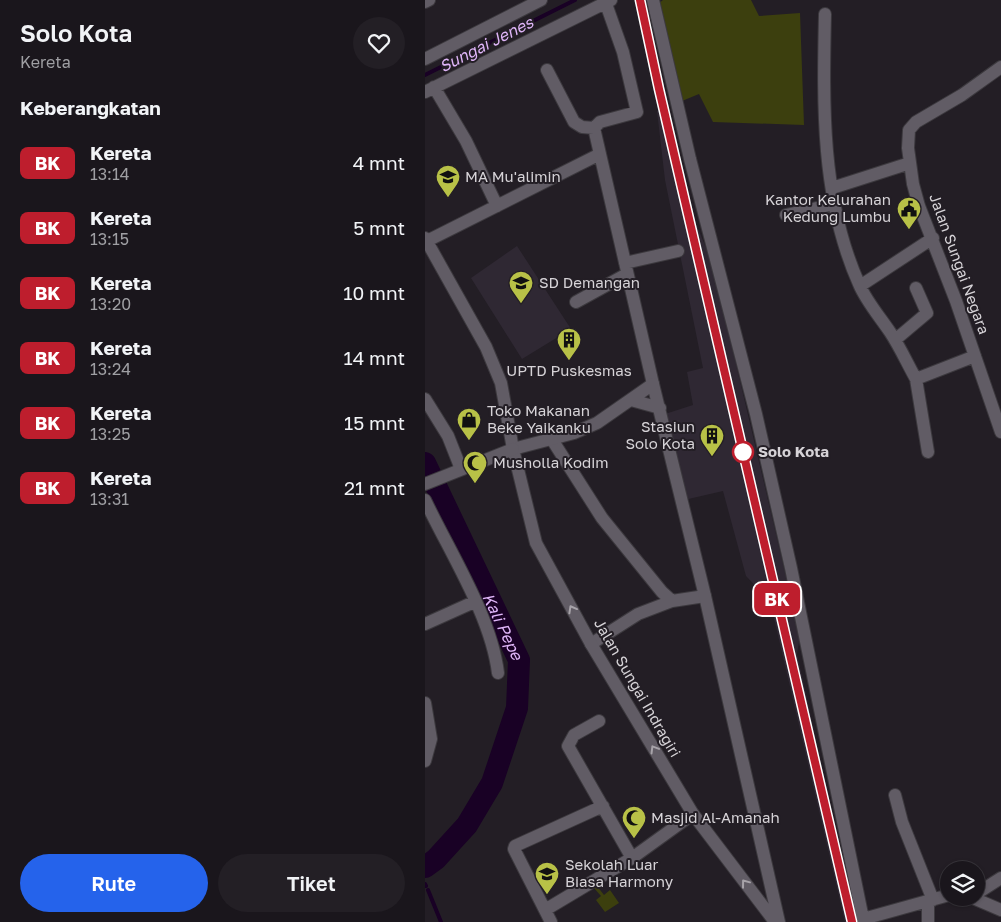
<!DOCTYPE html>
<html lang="id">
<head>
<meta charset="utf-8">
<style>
  body { margin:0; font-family:"Golos Text",sans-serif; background:#231f25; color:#f1f3f6; height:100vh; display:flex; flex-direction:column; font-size:19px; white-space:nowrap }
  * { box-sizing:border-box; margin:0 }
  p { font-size:16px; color:#9f9fa3 }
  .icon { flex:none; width:28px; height:28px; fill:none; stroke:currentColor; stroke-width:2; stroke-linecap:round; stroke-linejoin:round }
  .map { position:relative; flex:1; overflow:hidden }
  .drawer { display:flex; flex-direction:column; background:#1a161c; width:425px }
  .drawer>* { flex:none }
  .badge { padding:0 10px; border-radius:8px; font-size:18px; line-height:32px }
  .fabs { position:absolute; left:515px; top:861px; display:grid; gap:10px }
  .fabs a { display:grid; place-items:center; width:45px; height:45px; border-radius:50%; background:#1a161c; box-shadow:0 1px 4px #0004,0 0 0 1px #38353b; font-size:25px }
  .map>.badge { position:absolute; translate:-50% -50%; box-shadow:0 0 0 2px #fff }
  h2 { padding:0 20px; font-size:19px; line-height:45px }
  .round { display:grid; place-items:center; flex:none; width:52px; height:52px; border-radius:26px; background:#231f25 }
  .headline { display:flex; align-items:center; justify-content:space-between; height:85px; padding:0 20px }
  h1 { font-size:24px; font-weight:600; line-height:38px }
  .cta { display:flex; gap:10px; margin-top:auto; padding:10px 20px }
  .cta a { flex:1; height:58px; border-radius:30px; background:#2563eb; color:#fff; font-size:20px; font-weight:600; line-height:58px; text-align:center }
  .cta a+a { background:#231f25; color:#f1f3f6 }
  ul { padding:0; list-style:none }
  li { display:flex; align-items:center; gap:15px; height:65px; padding:0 20px }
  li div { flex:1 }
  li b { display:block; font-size:19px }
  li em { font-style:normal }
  li .badge { min-width:55px; font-weight:700; text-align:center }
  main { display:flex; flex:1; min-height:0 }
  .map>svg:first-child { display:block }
</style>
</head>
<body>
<main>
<section class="drawer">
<div class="headline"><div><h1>Solo Kota</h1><p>Kereta</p></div><a class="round"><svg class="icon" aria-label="heart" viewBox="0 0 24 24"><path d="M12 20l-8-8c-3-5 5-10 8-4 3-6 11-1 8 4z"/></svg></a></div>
<h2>Keberangkatan</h2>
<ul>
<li><span class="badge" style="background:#be1e2d;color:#fff">BK</span><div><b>Kereta</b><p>13:14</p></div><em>4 mnt</em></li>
<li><span class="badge" style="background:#be1e2d;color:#fff">BK</span><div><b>Kereta</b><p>13:15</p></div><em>5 mnt</em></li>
<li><span class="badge" style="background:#be1e2d;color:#fff">BK</span><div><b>Kereta</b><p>13:20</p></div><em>10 mnt</em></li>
<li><span class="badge" style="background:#be1e2d;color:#fff">BK</span><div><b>Kereta</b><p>13:24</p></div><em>14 mnt</em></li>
<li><span class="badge" style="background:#be1e2d;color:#fff">BK</span><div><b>Kereta</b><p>13:25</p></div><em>15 mnt</em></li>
<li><span class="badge" style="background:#be1e2d;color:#fff">BK</span><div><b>Kereta</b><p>13:31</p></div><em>21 mnt</em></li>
</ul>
<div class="cta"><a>Rute</a><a>Tiket</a></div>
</section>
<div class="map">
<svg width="576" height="922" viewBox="0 0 576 922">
  <rect width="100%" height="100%" fill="#231e25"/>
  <path fill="#2f2833" d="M242 110 271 224 287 262 375 636 372 654 431 922H420L345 601 321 576 298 491 259 500 240 414 268 405 262 372 278 368 240 180 232 111Z
    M92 246 146 329 97 359 46 278Z"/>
  <path fill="#3c3f0e" d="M238 0H326L334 16 375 13 379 125 288 122 274 94 257 101 234 3Z
    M172 886 179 895 185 890 194 903 180 912 171 900 176 896 169 888Z"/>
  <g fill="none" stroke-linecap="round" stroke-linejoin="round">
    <path stroke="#190125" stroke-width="4" d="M0 75 150 0
      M0 870 11 859
      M0 884 1 886
      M3 890 16 922"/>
    <path stroke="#190125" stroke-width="22" id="s1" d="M0 463 94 660 92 708 67 783 42 825 11 859 0 867"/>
    <defs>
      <path id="minor" d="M228 0 265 159 331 414 366 568 438 919 524 895
        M0 2 4 0
        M400 14C398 105 396 199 434 284 441 301 455 317 465 332 475 347 482 363 491 379L550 356
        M0 59 116 0
        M576 67 537 95 491 122 484 130 483 148 488 184 494 206 531 301 576 432
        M122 70 149 122 157 127 169 128
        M9 87 41 141 72 206
        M0 92 186 0
        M169 128 228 384
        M169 128 175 122 212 112 198 52 180 1
        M407 188 485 163
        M361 215 409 204
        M0 238 61 347 76 383 88 449
        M2 241 175 154
        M200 263 253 251
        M435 286 508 238
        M151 302 202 274
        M470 340 502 313 491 288
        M491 379 503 452
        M0 399 23 436 36 469
        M126 438 177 518 237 592 247 601 280 596
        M0 500C25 553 66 616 73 673
        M0 624 49 602
        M166 644 213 614 247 601
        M0 703 6 739 0 761
        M174 721 149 735 143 746 207 858
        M470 795 477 822 508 900
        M551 894 576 878
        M548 898 576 910
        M120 910 207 858 268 814
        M126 922 89 849 90 846 178 806
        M503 922V902"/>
      <path id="tertiary" d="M206 400 235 408
        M350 922 268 814 166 644 111 543 88 449 149 433 172 423 228 384 280 596 354 922"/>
      <path id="secondary" d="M0 484 88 449"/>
    </defs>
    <use href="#minor" stroke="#3c393e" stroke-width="14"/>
    <use href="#tertiary" stroke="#3c393e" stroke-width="14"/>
    <use href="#secondary" stroke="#3c393e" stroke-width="14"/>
    <use href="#minor" stroke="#615c65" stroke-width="12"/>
    <use href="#tertiary" stroke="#615c65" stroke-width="12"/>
    <use href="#secondary" stroke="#615c65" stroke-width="12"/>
    <defs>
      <path id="rail" d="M215 0 225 54 428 922"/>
    </defs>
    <use href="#rail" stroke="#98959a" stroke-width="5.5"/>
    <use href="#rail" stroke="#231e25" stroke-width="4" stroke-dasharray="11" stroke-linecap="butt"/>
  </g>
  <defs><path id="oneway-chevron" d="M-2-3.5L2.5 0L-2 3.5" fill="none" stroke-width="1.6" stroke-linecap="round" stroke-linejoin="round" transform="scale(1.25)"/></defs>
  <g stroke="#a7a3a9">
    <use href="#oneway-chevron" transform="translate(147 609) rotate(-119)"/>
    <use href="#oneway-chevron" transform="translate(229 749) rotate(-121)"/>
    <use href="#oneway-chevron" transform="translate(320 883) rotate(-127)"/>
  </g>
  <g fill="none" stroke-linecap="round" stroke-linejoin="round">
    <defs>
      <path id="line" d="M215 0 234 89 427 922"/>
    </defs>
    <use href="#line" stroke="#fff" stroke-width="11"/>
    <use href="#line" stroke="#be1e2d" stroke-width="8"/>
  </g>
  <defs>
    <symbol id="school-pin" viewBox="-11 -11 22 30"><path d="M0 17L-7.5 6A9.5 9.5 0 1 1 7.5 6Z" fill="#b8c147" stroke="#231e25"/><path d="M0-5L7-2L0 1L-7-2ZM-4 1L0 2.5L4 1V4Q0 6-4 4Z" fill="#111"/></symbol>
    <symbol id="civic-pin" viewBox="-11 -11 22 30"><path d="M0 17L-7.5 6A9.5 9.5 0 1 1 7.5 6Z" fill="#b8c147" stroke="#231e25"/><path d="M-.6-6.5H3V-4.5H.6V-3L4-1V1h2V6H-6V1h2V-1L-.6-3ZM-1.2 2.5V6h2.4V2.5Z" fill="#111"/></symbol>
    <symbol id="building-pin" viewBox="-11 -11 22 30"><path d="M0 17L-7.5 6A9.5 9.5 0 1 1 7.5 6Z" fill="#b8c147" stroke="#231e25"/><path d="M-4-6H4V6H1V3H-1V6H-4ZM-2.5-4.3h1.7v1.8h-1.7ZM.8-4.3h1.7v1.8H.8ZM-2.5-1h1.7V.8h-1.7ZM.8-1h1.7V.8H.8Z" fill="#111"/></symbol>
    <symbol id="shop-pin" viewBox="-11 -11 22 30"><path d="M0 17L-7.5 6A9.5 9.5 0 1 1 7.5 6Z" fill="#b8c147" stroke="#231e25"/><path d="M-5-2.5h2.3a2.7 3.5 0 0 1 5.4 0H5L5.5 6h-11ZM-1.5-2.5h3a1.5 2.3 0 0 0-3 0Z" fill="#111"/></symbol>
    <symbol id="mosque-pin" viewBox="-11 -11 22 30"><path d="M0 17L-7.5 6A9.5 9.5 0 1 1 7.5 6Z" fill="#b8c147" stroke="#231e25"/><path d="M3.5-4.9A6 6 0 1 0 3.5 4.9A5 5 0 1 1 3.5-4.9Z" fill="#111"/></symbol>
  </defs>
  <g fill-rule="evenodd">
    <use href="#school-pin" x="9" y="163" width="28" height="38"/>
    <use href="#civic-pin" x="470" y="195" width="28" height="38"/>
    <use href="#school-pin" x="82" y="269" width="28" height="38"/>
    <use href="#building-pin" x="130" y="326" width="28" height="38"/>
    <use href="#shop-pin" x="30" y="406" width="28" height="38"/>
    <use href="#building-pin" x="273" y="422" width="28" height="38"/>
    <use href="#mosque-pin" x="36" y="449" width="28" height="38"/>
    <use href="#mosque-pin" x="195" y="804" width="28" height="38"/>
    <use href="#school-pin" x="108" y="860" width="28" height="38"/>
  </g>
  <circle fill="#fff" stroke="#be1e2d" stroke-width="2.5" cx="318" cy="452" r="10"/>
  <g text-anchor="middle" stroke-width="4" stroke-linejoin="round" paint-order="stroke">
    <g font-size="15" fill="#d6d3d7" stroke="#231e25" text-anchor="start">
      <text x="40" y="182">MA Mu'alimin</text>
      <text x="466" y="205" text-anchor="end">Kantor Kelurahan<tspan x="466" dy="17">Kedung Lumbu</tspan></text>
      <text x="114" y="288">SD Demangan</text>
      <text x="144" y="376" text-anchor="middle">UPTD Puskesmas</text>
      <text x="62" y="416">Toko Makanan<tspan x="62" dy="17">Beke Yaikanku</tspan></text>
      <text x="270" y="432" text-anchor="end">Stasiun<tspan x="270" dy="17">Solo Kota</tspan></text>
      <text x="68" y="468">Musholla Kodim</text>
      <text x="226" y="823">Masjid Al-Amanah</text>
      <text x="140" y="870">Sekolah Luar<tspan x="140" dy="17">Biasa Harmony</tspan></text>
    </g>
    <g font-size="15" fill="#d6d3d7" stroke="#231e25">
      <text transform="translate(534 264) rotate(70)" y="5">Jalan Sungai Negara</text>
      <text transform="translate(212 688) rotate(60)" y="5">Jalan Sungai Indragiri</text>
    </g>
    <g font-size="15" font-weight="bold" fill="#d6d3d7" stroke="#231e25" text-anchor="start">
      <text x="333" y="457">Solo Kota</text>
    </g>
    <g font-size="16" font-style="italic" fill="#dfb5f8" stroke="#231e25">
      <text transform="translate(61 44) rotate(-27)" y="6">Sungai Jenes</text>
      <text dy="6" stroke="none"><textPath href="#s1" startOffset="181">Kali Pepe</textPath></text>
    </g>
  </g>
</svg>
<div class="fabs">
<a><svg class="icon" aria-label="layers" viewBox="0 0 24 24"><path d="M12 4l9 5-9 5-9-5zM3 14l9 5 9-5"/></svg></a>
</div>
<b class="badge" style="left:352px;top:599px;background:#be1e2d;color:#fff">BK</b>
</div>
</main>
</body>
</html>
